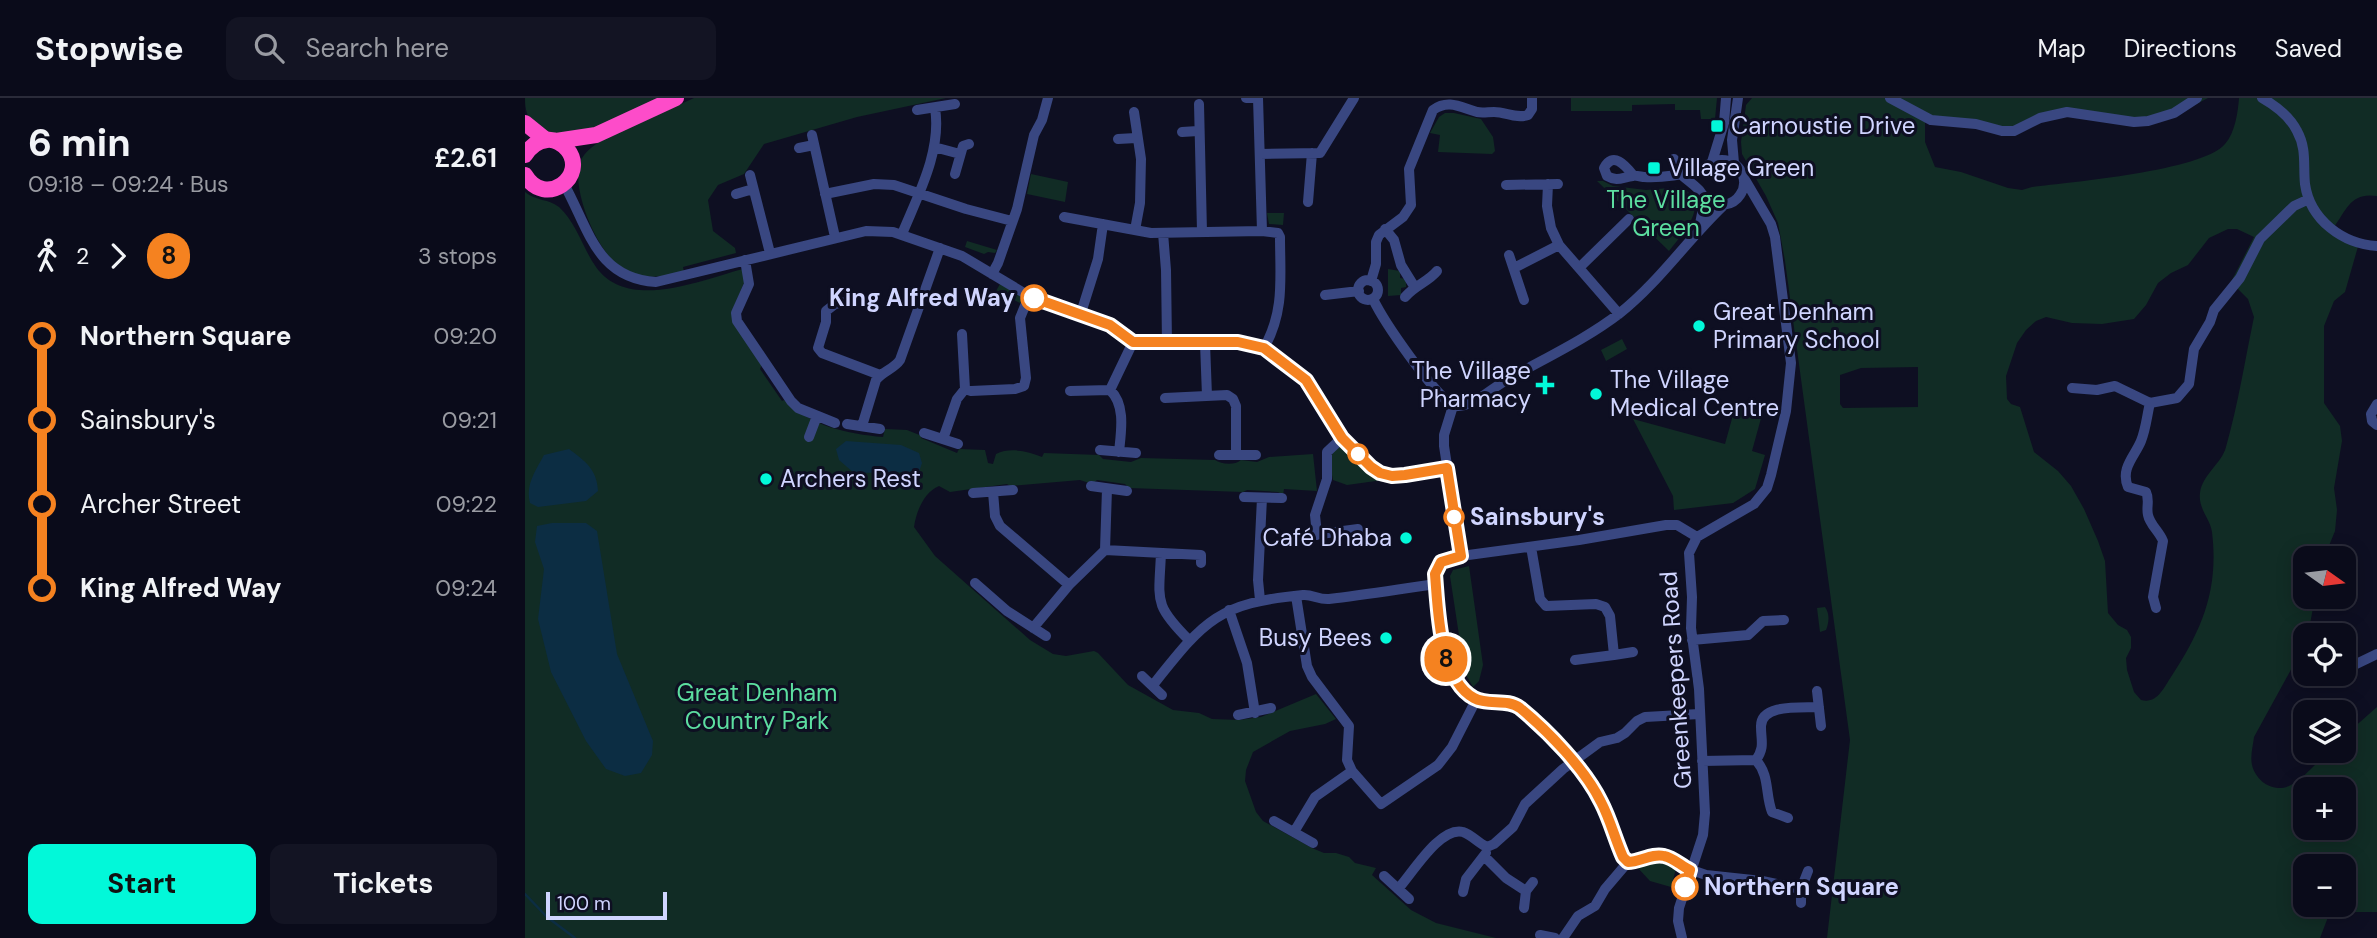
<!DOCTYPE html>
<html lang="en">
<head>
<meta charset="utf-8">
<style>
  body { margin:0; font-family:"DM Sans",sans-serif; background:#131423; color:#f1f3f6; height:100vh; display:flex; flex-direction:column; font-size:26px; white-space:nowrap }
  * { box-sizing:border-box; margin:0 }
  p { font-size:23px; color:#999ba2 }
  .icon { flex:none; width:38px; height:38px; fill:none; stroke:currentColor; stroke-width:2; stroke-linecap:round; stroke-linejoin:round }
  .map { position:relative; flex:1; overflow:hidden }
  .panel { display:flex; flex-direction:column; background:#0a0b1a; width:525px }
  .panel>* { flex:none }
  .badge { padding:0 14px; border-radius:23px; font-size:24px; line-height:46px }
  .needle { width:46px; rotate:104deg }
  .buttons { position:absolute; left:1768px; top:448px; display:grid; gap:14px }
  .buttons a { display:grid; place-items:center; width:63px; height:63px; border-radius:14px; background:#0a0b1a; box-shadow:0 4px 18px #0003,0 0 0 2px #2a2b39; font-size:35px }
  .scale { position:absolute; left:21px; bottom:18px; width:121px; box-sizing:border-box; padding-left:7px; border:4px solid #d0d5ff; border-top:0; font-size:19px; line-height:24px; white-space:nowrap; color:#d0d5ff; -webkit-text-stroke:5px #0e0f22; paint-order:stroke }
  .map>.badge { position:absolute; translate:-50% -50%; box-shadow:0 0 0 4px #fff }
  .legs { display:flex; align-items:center; gap:10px; height:77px; padding:0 28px; font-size:23px }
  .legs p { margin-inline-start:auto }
  .overview { display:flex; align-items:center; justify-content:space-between; height:119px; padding:0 28px }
  h1 { font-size:38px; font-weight:700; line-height:52px }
  .action { display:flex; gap:14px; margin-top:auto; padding:14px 28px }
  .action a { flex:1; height:80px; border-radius:14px; background:#02f8d9; color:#111; font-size:28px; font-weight:700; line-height:80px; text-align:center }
  .action a+a { background:#131423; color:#f1f3f6 }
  ul { padding:0 28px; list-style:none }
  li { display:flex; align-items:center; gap:24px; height:84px; font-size:26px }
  li i { display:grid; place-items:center; width:10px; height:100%; margin:0 9px; background:currentColor }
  li i::after { content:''; width:18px; height:18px; margin:-9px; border:5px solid; border-radius:50%; background:#0a0b1a }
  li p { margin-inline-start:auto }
  li:first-child i { background:linear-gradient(#0000 50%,currentColor 0) }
  li:last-child i { background:linear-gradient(currentColor 50%,#0000 0) }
  header { display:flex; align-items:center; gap:42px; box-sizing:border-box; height:98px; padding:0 35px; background:#0a0b1a; border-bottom:2px solid #2a2b39 }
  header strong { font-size:33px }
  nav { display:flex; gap:38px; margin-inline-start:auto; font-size:24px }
  .search { width:490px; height:63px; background:#131423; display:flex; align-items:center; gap:18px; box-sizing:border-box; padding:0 24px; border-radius:14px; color:#999ba2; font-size:26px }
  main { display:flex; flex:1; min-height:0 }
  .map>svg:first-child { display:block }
</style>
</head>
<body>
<header>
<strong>Stopwise</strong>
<div class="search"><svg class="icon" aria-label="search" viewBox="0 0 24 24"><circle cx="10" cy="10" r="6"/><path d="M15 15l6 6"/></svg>Search here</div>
<nav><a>Map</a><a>Directions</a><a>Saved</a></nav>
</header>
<main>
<section class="panel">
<div class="overview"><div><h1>6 min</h1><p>09:18 – 09:24 · Bus</p></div><b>£2.61</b></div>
<div class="legs"><svg class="icon" aria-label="walk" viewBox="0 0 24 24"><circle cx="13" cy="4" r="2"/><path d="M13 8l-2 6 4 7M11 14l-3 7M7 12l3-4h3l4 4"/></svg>2<svg class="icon" aria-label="forward" viewBox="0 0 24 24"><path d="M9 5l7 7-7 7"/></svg><b class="badge" style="background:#f58220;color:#111">8</b><p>3 stops</p></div>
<ul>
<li><i style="color:#f58220"></i><b>Northern Square</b><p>09:20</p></li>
<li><i style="color:#f58220"></i><span>Sainsbury's</span><p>09:21</p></li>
<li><i style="color:#f58220"></i><span>Archer Street</span><p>09:22</p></li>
<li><i style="color:#f58220"></i><b>King Alfred Way</b><p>09:24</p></li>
</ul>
<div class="action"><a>Start</a><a>Tickets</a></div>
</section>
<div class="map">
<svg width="1852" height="840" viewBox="0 0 1852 840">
  <rect width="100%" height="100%" fill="#0e0f22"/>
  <path fill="#112c25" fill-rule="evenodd" d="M0 0H133L75 29 30 38C10 26 0 25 0 0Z
    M169 0H421L332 19 239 46 219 76 193 87 183 102 188 133 210 150 211 155 158 169 159 174C137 179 116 183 96 170 73 155 44 89 56 62 60 54 67 49 75 43Z
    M1046 0H1192L1190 21H1176L1175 12H1150V6L1107 7V13H1046Z
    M1227 0H1683L1641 22 1548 17 1518 23 1495 34 1400 24V44L1410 69 1436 74 1483 90 1497 92 1507 89C1546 84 1677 73 1700 46 1710 35 1713 14 1714 0H1852V98C1826 94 1822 111 1809 129L1834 145 1820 194 1809 203 1799 228V305L1815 328 1817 343 1809 390 1812 412 1810 433 1799 460H1780V499H1790L1783 537H1780V546L1729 639C1728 648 1725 658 1727 667 1731 684 1750 696 1766 687 1780 679 1792 664 1804 653H1818V639L1852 609V814H1805L1795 840H1302L1325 642 1260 163 1253 125 1241 98 1217 56 1216 44 1221 7ZM1703 131H1712L1729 139 1706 184 1723 201 1729 219C1720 262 1713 307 1701 349 1697 365 1677 377 1675 395 1673 411 1685 420 1687 434 1694 492 1677 532 1646 579 1638 591 1632 606 1616 602L1609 594 1602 572 1601 560 1606 550V539L1602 532 1593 527 1583 515 1580 463 1573 443 1559 411 1546 388 1533 373 1509 354 1495 309 1486 306 1482 301 1481 278 1492 245 1501 232 1511 223 1521 219 1547 225 1577 226 1609 221 1621 207 1633 185 1646 175 1663 167 1684 140ZM1393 269V309L1318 310 1315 306V277L1336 270ZM1780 691H1818V730H1780ZM1780 768H1818V807H1780Z
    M920 15H929L956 21 968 39 970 53 967 56 913 54 915 37 905 35 914 19Z
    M506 76 543 84 540 104 502 96Z
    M1072 83H1078L1088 88 1121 92 1156 89C1187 106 1158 135 1144 153Z
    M0 94C11 103 24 101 34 109 51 124 58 151 71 169 103 214 176 182 218 171L221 180 208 211 237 266 235 271 257 303 259 302C286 328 322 336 358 339L360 331 382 332 397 338 396 340 432 355 434 351 460 352 463 365 468 366 471 356C485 349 503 353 517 359L519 355 574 357 578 361 606 364 616 360 690 362C696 366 709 368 716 362L732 364 744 359 788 356 792 393 759 391 758 397 753 394 722 392 718 394 604 390 600 386 572 382 567 386 555 382 485 388 482 386 425 394 414 388C399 394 391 414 389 429L410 458 505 542 528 556 541 558 569 553 573 555 603 587 648 612 674 615 687 621 714 622 736 619 791 596 811 621 800 626 765 633 728 654 721 672 720 683 731 714 738 723 787 750 799 755H811L824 759 830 765 851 770 847 777 886 812 911 825 971 840H0Z
    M742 115H759L758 127 744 126Z
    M442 143 472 152 470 155 463 154 459 156 440 149Z
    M863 171 875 173V180L881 181V189L876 190V197L863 198Z
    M475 186 495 198 497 206 471 193Z
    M1097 241 1102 251 1081 263 1076 252Z
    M1211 306 1238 313 1227 353 1240 357 1230 391 1208 405 1149 412 1148 398 1108 321 1200 346Z
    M816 348 839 371 858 382 822 387 808 382 804 362 809 353Z
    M944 468 958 567 954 583 948 589 931 559 937 557 925 478 928 472Z
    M1300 509C1305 516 1304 524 1301 532L1295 534 1292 510Z
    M1138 762 1152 767 1146 789 1125 783 1112 769 1120 765Z"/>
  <path fill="#0c2d43" d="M321 343 376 347 394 355 397 365 394 374 329 375 314 362 311 351Z
    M44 351C60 363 72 371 73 393L61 403 13 409 5 405C0 387 11 372 19 357Z
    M27 425H61L72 433 92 556 128 643 127 657 116 675 100 678 81 671 61 643 26 574 13 521 19 471 10 444 12 428Z"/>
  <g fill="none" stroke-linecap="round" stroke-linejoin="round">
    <path stroke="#0c2d43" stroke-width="2.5" d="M0 796 22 819 50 840"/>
    <path stroke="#394781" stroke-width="10" d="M721 0H732
      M733 0 737 133
      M1365 0 1406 22 1451 26 1477 33H1489L1515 20 1542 14 1609 24 1623 23 1649 15 1672 0
      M1737 0C1751 8 1765 19 1772 33 1782 51 1778 67 1780 86 1785 122 1818 146 1852 148
      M674 6 677 134
      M392 12 430 6
      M609 14 616 61 615 105 610 132
      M657 34 673 33
      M287 37 310 139
      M593 41 611 40
      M409 49 435 56
      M274 50 289 47
      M735 56 795 55 829 0
      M1187 64 1199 25 1201 0
      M1209 65 1207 42 1213 0
      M430 76 438 48 444 46
      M225 77 245 155
      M1108 77C1100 67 1088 53 1079 70L1082 78C1092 84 1098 79 1108 78 1110 77 1117 79 1119 79 1135 80 1162 77 1177 70 1184 67 1188 62 1197 62 1215 62 1225 83 1215 97 1208 108 1192 110 1182 102 1178 99 1176 93 1172 90 1162 80 1151 77 1149 61
      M39 86C64 131 71 180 131 184L341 133 368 134 437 158 504 198 585 227 608 244H713L739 250 781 282 817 340 846 369 855 375 867 378 922 370
      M1023 86 1022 108 1026 130 1034 147 1094 216
      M981 87 1033 86
      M211 96 228 91
      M300 96 349 86 369 87 441 111 487 123
      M783 104 787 55
      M539 119 626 135 737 133 753 135 755 139C755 179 760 213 739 250
      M860 131 869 142 876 167 889 188
      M1174 131 1180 100
      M638 135 641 172 642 245
      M377 136C393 97 417 53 410 10
      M984 157 999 202
      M220 162 224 186 211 215 212 223 266 303 273 310 310 325
      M1055 169 1104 121
      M989 170 1034 147
      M467 176 473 165 492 111 509 37 517 22 523 0
      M833 192a10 10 0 1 1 20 0a10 10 0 1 1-20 0Z
      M846 183 851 166V144L854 137 878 119 886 107 884 71 908 12C923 1 935 9 952 14 957 15 963 14 969 14 981 14 991 21 1003 17L1007 11V0
      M800 197 834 193
      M880 199C890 187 903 184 912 173
      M338 201 310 206 301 213V224L293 250 297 255 355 277
      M848 201C860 226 907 293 928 308
      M556 215 573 161 578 126
      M437 236 440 291
      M680 245 682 298
      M1547 290 1572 292 1590 288 1625 305 1652 300 1664 286 1669 251 1685 224 1689 212 1715 180 1735 141 1769 108 1784 101
      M545 293 585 292
      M640 300 702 297 708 301 711 308V356
      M1625 305C1622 317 1621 331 1616 343 1610 358 1595 370 1603 389L1621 394C1625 402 1621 409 1623 417 1625 427 1634 433 1638 443L1628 499 1631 510
      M1852 306 1846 316 1847 323 1852 327
      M928 308C948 310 964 292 980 283 1018 261 1060 242 1095 215 1134 184 1163 141 1199 107
      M928 308 919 337V348L936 458
      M322 326 355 331
      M337 328 351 282C358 273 369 271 375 262L415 150
      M399 335 433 346
      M284 339 292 318
      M418 341 432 301 440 291 446 293 490 291 499 288 501 280 495 220 504 198
      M575 352 611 355
      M594 354C596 334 601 307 585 292L608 244
      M694 357H731
      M566 388 602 393
      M468 394 470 418 475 428 544 487
      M448 395 488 392
      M719 399 757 400
      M792 437 790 417 802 381V354L817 340
      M773 439 833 431 834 445
      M1172 439 1152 427H1141L1054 442 936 458 916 464 910 476C913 509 915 588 952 602 965 607 981 601 993 609 1018 626 1045 659 1063 683 1082 706 1085 744 1103 764L1139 758 1158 769 1181 777 1237 783 1276 791
      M1006 449 1015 501 1021 508 1071 506 1080 509 1085 518 1089 557 1050 562
      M580 452 582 391
      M636 455C634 503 628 506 664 542
      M450 485 482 513 521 538
      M771 498 782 568 787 579 824 628 822 662 827 673 856 706 913 667 927 649 951 602
      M735 502 733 482 737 400
      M704 512 722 565 730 615
      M508 530 544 487 580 452 676 457V465
      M1167 542 1223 537 1238 523 1259 522
      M1089 557 1108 554
      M1825 569 1852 556
      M617 578 637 597
      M628 587C679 523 692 505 778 497 787 496 794 502 804 501 839 497 875 491 911 486
      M1292 593 1296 628
      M713 617 746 610
      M1231 662C1240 649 1236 643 1236 629 1235 605 1278 610 1294 609
      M1177 663 1231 662C1245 678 1240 696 1247 714L1263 720
      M749 723 788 745
      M769 734 790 699 827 673
      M960 759 981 780 1001 793
      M859 778 884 801
      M873 791C887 776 915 728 938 734 947 737 953 745 962 749L969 746 988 729 1000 706 1038 671 1075 644 1092 640 1100 635 1112 623 1120 619 1174 616
      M938 794 941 781 961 755
      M1276 805V791L1283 773
      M999 810 1001 793 1008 784
      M1015 837 1030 840
      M1038 840 1053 818 1070 808 1080 791 1103 764
      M1157 840 1153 823 1154 810 1178 737 1180 715 1174 591 1166 530 1167 499 1164 455 1172 439 1229 406 1242 390 1246 377 1261 313 1266 265 1250 139 1246 126 1219 80"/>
    <path stroke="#fd4cc9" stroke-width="16" d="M0 25 21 42
      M31 43 71 37 151 0
      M0 57C5 49 12 43 22 42 30 41 37 46 42 51 64 78 20 111 0 77"/>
  </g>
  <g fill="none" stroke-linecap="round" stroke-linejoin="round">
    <defs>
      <path id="line-1" d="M509 200 585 227 608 244H713L739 250 781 282 817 340 846 369 855 375 867 378 880 377 922 370 936 458 916 464 910 476C913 511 914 581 949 600 963 608 982 600 995 610 1023 633 1060 671 1076 704 1085 721 1090 741 1098 759L1103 764C1115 764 1127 755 1139 758 1149 760 1156 768 1165 772L1160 789"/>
    </defs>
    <use href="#line-1" stroke="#fff" stroke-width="16"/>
    <use href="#line-1" stroke="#f58220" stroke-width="10"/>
  </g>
  <g fill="#02f8d9" stroke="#0e0f22" stroke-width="2.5">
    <rect x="1185" y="21" width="14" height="14" rx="3.5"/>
    <rect x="1122" y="63" width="14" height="14" rx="3.5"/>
    <circle cx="1174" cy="228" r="7"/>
    <path d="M1016.5 276.5h7v7h7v7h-7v7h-7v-7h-7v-7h7z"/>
    <circle cx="1071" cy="296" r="7"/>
    <circle cx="241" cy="381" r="7"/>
    <circle cx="881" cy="440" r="7"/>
    <circle cx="861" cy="540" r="7"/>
  </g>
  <g fill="#fff" stroke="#f58220" stroke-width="3.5">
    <circle cx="509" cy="200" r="12"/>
    <circle cx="833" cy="356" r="9"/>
    <circle cx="929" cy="419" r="9"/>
    <circle cx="1160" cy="789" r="12"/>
  </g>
  <g text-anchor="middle" stroke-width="6" stroke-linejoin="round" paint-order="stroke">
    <g font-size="24" fill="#d0d5ff" stroke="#0e0f22" text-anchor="start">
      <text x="1206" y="36">Carnoustie Drive</text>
      <text x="1143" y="78">Village Green</text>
      <text x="1188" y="222">Great Denham<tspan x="1188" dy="28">Primary School</tspan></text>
      <text x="1006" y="281" text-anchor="end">The Village<tspan x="1006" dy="28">Pharmacy</tspan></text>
      <text x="1085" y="290">The Village<tspan x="1085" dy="28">Medical Centre</tspan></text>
      <text x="255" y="389">Archers Rest</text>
      <text x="867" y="448" text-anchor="end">Café Dhaba</text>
      <text x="847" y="548" text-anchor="end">Busy Bees</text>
    </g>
    <g font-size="24" fill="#5cdea0" stroke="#0e0f22">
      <text x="1141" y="110">The Village<tspan x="1141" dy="28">Green</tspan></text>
      <text x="232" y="603">Great Denham<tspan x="232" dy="28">Country Park</tspan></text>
    </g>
    <g font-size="24" font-weight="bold" fill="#d0d5ff" stroke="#0e0f22" text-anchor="start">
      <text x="490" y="208" text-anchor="end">King Alfred Way</text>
      <text x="945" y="427">Sainsbury's</text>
      <text x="1179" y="797">Northern Square</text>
    </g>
    <g font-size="24" fill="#d0d5ff" stroke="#0e0f22">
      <text transform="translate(1151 582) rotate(-94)" y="8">Greenkeepers Road</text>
    </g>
  </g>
</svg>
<div class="buttons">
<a><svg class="needle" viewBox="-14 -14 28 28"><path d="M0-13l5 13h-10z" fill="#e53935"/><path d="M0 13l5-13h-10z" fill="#999ba2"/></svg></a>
<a><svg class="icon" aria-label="locate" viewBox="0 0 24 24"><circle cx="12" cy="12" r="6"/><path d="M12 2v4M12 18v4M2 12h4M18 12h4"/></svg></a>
<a><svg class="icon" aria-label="layers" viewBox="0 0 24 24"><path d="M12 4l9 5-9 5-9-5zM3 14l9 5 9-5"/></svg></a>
<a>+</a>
<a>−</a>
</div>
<div class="scale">100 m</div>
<b class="badge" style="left:921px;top:561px;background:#f58220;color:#111">8</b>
</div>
</main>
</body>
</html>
